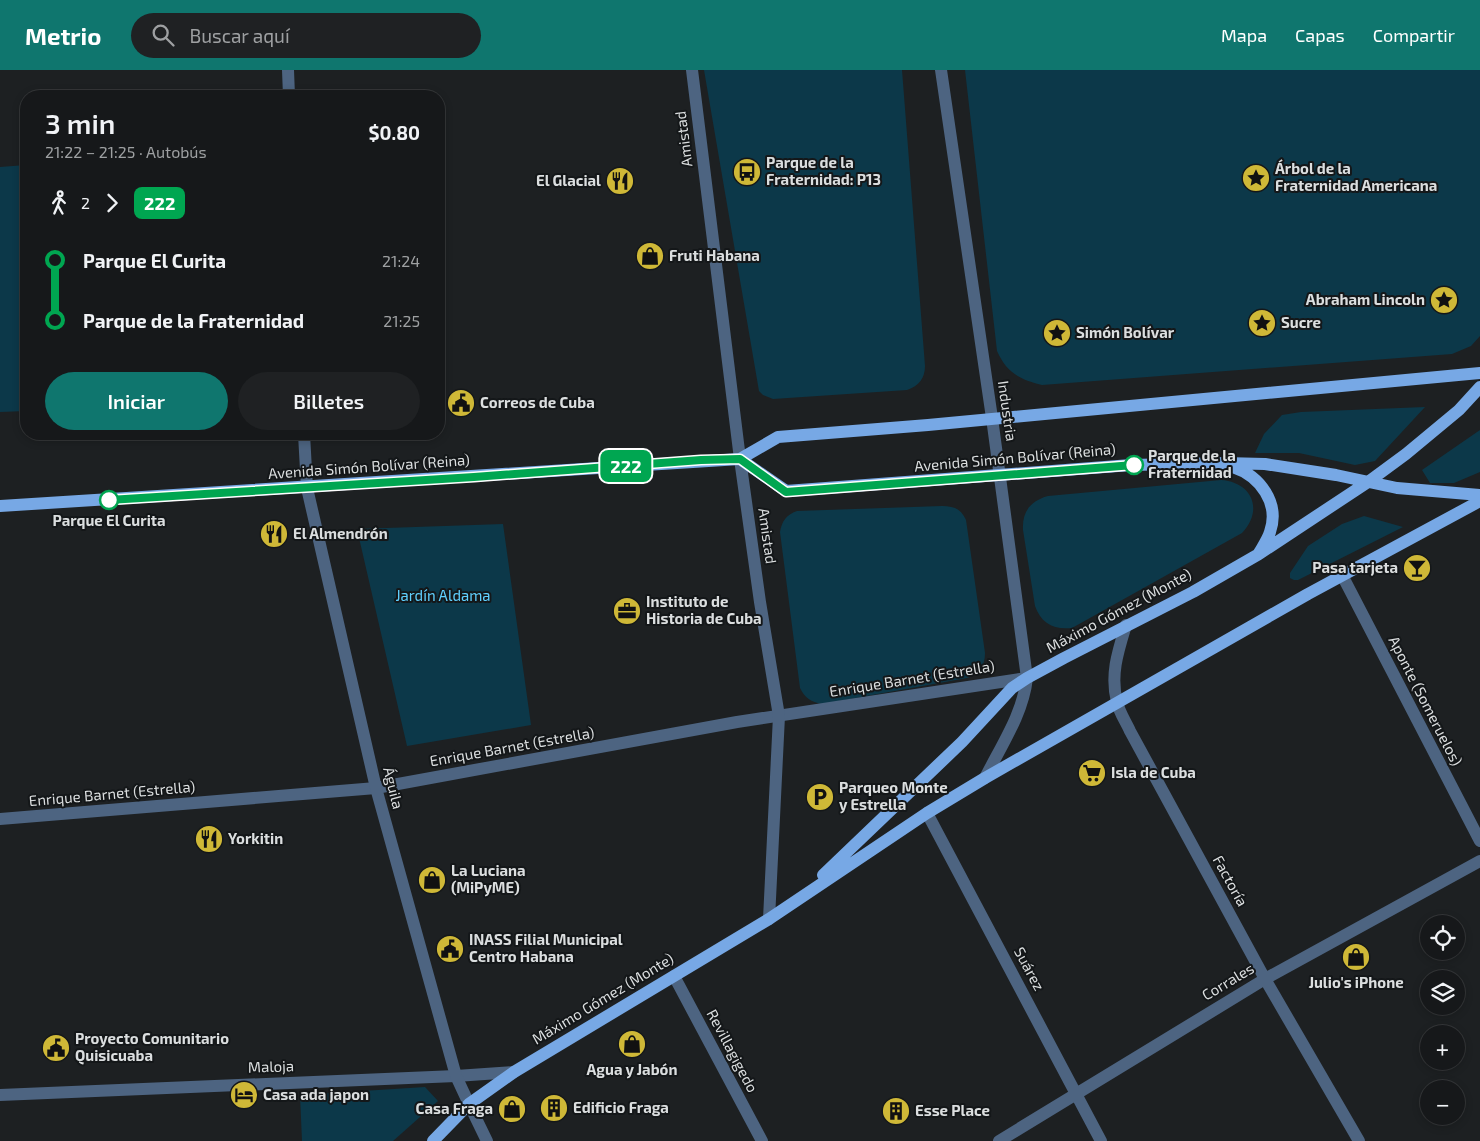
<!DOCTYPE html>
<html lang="es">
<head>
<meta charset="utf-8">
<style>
  body { margin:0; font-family:"Exo 2",sans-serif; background:#1f2123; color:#f1f3f6; height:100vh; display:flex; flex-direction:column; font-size:19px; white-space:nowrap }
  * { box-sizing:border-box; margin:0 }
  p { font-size:16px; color:#9ea0a2 }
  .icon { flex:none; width:28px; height:28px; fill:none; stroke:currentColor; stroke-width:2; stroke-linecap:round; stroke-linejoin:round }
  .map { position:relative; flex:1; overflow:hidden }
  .drawer { position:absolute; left:20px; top:20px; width:425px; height:350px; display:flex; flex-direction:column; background:#16181a; border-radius:20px; box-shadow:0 2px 8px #0003,0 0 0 1px #353739 }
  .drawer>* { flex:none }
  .badge { padding:0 10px; border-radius:8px; font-size:18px; line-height:32px }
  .controls { position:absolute; left:1420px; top:845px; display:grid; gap:10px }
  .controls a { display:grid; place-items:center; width:45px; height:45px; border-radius:50%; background:#16181a; box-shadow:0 2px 8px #0003,0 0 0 1px #353739; font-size:25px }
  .map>.badge { position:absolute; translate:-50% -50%; box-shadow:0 0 0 2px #fff }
  .legs { display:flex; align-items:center; gap:8px; height:55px; padding:0 25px; font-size:16px }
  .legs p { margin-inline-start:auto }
  .headline { display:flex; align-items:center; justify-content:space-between; height:85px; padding:0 25px }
  h1 { font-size:28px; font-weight:600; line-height:38px }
  .action { display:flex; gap:10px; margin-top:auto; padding:10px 25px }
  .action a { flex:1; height:58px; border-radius:30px; background:#0f766e; color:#fff; font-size:20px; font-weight:600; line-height:58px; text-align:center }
  .action a+a { background:#1f2123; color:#f1f3f6 }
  ul { padding:0 25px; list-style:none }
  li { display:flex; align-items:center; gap:18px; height:60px; font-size:19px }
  li i { display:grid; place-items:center; width:8px; height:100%; margin:0 6px; background:currentColor }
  li i::after { content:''; width:12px; height:12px; margin:-6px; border:4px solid; border-radius:50%; background:#16181a }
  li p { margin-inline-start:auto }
  li:first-child i { background:linear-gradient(#0000 50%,currentColor 0) }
  li:last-child i { background:linear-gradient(currentColor 50%,#0000 0) }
  header { display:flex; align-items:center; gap:30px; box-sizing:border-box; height:70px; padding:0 25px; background:#0f766e; color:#fff }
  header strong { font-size:24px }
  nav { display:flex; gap:28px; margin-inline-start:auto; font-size:18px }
  .search { width:350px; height:45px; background:#1f2123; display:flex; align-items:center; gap:12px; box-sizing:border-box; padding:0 18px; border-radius:28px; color:#9ea0a2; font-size:19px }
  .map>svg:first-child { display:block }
</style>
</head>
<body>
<header>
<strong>Metrio</strong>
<div class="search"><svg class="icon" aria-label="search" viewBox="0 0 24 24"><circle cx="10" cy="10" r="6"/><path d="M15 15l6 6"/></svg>Buscar aquí</div>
<nav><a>Mapa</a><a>Capas</a><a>Compartir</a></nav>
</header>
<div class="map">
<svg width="1480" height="1071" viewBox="0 0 1480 1071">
  <rect width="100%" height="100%" fill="#1d2022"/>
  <path fill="#0c3849" d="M704 0H902L925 296C925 308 919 316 907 320L773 329 763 325 759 321Z
    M965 0H1480V266L1471 276 1452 284 1042 315C1019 309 1007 303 997 281Z
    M26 95V341L0 342V97Z
    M1425 337 1375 391 1355 395 1299 383H1255L1264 364 1282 345 1301 342Z
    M1480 360V402L1454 413H1430L1422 400Z
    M1221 410C1252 412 1264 440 1242 463L1072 558C1053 560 1041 553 1035 536L1023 460C1022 442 1030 431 1048 426Z
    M942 436C954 436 961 439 966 450L985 583C985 596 979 604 967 608L822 634C811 632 805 628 800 618L780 462C782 451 786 445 797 441Z
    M1364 446 1403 457 1298 510H1294L1290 508V503L1308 476 1342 454Z
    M503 454 531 655 407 676 357 459Z
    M425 1017 438 1031 393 1071H302L300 1025Z"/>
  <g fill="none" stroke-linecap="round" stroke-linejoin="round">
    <path stroke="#4d6481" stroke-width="12" d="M1342 505 1480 771
      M1126 555C1118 581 1110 605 1117 632 1119 642 1126 652 1130 661L1265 909 1359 1071
      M927 743 1101 1071
      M0 749 376 718 737 652 1027 608
      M674 906 762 1071
      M0 1025 456 1006 514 1002
      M469 1034 487 1071
      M999 1071 1265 909 1480 791"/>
    <path stroke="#4d6481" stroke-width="12" d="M288 0 289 26
      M692 0 740 389 760 532 779 646 769 849
      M941 0 992 348 1027 608C1023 644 1001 676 985 708
      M304 364 307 418 376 718 456 1006 469 1034"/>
    <path stroke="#77a8e5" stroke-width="12" d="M740 389 786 421 1131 395 1224 393 1265 394 1336 405 1397 418 1480 425
      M1233 397C1260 406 1280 433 1270 462 1268 469 1263 476 1259 483
      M0 436 740 389 778 367 928 355 1480 303
      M823 805 962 672 1012 618 1027 608 1064 588 1193 522 1259 484 1368 412 1406 384 1459 340 1480 317
      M433 1071 469 1034 514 1002 769 849 927 743 985 708 1308 524 1480 431"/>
  </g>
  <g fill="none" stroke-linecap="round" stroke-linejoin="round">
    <defs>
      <path id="line-1" d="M109 430 474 407 701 390 740 389 786 422 1134 395"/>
    </defs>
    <use href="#line-1" stroke="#fff" stroke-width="11"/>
    <use href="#line-1" stroke="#00a651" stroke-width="8"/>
  </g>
  <defs>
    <symbol id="bus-disc" viewBox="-11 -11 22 22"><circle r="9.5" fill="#cfb837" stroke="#141719"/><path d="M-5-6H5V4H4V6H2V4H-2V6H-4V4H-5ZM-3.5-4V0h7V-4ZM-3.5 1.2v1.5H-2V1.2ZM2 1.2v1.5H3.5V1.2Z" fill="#111"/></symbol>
    <symbol id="sight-disc" viewBox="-11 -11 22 22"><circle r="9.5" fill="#cfb837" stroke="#141719"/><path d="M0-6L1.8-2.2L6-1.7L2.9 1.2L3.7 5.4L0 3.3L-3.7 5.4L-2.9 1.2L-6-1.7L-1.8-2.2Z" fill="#111"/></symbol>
    <symbol id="restaurant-disc" viewBox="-11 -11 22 22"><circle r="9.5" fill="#cfb837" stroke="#141719"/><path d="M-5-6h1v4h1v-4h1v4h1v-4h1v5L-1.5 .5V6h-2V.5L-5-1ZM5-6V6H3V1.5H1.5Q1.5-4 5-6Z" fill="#111"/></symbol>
    <symbol id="shop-disc" viewBox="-11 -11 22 22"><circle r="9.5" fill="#cfb837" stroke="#141719"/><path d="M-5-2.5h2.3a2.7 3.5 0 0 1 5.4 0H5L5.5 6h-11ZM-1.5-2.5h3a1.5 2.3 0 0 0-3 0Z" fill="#111"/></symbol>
    <symbol id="civic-disc" viewBox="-11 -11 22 22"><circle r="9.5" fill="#cfb837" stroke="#141719"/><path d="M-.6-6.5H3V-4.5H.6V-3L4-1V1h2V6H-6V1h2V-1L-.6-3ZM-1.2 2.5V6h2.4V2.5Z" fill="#111"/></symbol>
    <symbol id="bar-disc" viewBox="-11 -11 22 22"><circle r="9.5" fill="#cfb837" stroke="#141719"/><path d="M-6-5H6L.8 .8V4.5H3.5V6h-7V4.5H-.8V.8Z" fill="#111"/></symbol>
    <symbol id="office-disc" viewBox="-11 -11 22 22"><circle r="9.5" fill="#cfb837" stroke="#141719"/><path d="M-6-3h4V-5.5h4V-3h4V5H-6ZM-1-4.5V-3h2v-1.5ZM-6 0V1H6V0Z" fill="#111"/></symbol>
    <symbol id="supermarket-disc" viewBox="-11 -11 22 22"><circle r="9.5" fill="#cfb837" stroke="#141719"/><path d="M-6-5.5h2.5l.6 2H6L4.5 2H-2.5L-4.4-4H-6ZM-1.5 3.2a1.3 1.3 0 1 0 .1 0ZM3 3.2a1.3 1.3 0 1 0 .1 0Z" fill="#111"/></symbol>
    <symbol id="parking-disc" viewBox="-11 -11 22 22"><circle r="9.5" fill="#cfb837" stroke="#141719"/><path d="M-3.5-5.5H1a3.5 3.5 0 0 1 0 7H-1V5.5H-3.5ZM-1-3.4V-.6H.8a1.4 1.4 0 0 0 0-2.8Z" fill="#111"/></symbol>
    <symbol id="hotel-disc" viewBox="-11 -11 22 22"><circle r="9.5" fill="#cfb837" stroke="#141719"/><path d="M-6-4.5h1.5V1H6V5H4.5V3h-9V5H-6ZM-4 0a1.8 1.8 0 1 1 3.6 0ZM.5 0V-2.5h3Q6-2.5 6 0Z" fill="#111"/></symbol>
    <symbol id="building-disc" viewBox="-11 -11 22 22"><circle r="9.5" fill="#cfb837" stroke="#141719"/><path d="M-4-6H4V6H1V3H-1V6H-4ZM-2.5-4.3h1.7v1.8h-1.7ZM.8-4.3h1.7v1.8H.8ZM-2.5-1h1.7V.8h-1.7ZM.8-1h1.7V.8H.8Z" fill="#111"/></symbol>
  </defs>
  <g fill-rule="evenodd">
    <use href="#bus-disc" x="731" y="86" width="32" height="32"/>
    <use href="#sight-disc" x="1240" y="92" width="32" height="32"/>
    <use href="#restaurant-disc" x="604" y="95" width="32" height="32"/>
    <use href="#shop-disc" x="634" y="170" width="32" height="32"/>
    <use href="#sight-disc" x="1428" y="214" width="32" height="32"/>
    <use href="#sight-disc" x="1246" y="237" width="32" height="32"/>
    <use href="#sight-disc" x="1041" y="247" width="32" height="32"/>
    <use href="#civic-disc" x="445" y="317" width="32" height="32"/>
    <use href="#restaurant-disc" x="258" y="448" width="32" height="32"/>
    <use href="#bar-disc" x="1401" y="482" width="32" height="32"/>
    <use href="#office-disc" x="611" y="525" width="32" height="32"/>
    <use href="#supermarket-disc" x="1076" y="687" width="32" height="32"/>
    <use href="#parking-disc" x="804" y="711" width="32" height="32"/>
    <use href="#restaurant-disc" x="193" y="753" width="32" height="32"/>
    <use href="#shop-disc" x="416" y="794" width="32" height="32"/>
    <use href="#civic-disc" x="434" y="863" width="32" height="32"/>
    <use href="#shop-disc" x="1340" y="871" width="32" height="32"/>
    <use href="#shop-disc" x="616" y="958" width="32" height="32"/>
    <use href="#civic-disc" x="40" y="962" width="32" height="32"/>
    <use href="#hotel-disc" x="228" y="1009" width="32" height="32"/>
    <use href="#building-disc" x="538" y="1022" width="32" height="32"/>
    <use href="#shop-disc" x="496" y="1023" width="32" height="32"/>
    <use href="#building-disc" x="880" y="1025" width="32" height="32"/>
  </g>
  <g fill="#fff" stroke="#00a651" stroke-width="2.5">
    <circle cx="1134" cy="395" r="9"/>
    <circle cx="109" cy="430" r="9"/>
  </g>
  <g text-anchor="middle" stroke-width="4" stroke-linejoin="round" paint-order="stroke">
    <g font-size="15" fill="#dbdedf" stroke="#141719">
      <text transform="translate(684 69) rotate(-97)" y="5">Amistad</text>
      <text transform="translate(1007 341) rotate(82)" y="5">Industria</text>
      <text transform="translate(1015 388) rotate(-5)" y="5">Avenida Simón Bolívar (Reina)</text>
      <text transform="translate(369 397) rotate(-4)" y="5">Avenida Simón Bolívar (Reina)</text>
      <text transform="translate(767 466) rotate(82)" y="5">Amistad</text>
      <text transform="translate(1119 541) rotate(-28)" y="5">Máximo Gómez (Monte)</text>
      <text transform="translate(912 609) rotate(-9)" y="5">Enrique Barnet (Estrella)</text>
      <text transform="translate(1425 631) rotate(63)" y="5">Aponte (Someruelos)</text>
      <text transform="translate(512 677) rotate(-10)" y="5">Enrique Barnet (Estrella)</text>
      <text transform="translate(393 718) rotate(76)" y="5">Águila</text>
      <text transform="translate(112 724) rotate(-5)" y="5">Enrique Barnet (Estrella)</text>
      <text transform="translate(1230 811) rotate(61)" y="5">Factoría</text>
      <text transform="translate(1029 899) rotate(62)" y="5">Suárez</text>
      <text transform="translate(1228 912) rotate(-31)" y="5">Corrales</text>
      <text transform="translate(603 929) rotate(-31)" y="5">Máximo Gómez (Monte)</text>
      <text transform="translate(732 981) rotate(62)" y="5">Revillagigedo</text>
      <text transform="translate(271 997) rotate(-2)" y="5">Maloja</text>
    </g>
    <g font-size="15" font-weight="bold" fill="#dbdedf" stroke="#141719" text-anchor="start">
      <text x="766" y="98">Parque de la<tspan x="766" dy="17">Fraternidad: P13</tspan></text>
      <text x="1275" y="104">Árbol de la<tspan x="1275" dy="17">Fraternidad Americana</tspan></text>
      <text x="601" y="116" text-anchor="end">El Glacial</text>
      <text x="669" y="191">Fruti Habana</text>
      <text x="1425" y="235" text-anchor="end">Abraham Lincoln</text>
      <text x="1281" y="258">Sucre</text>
      <text x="1076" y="268">Simón Bolívar</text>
      <text x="480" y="338">Correos de Cuba</text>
      <text x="293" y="469">El Almendrón</text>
      <text x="1398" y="503" text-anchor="end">Pasa tarjeta</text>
      <text x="646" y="537">Instituto de<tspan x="646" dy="17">Historia de Cuba</tspan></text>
      <text x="1111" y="708">Isla de Cuba</text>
      <text x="839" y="723">Parqueo Monte<tspan x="839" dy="17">y Estrella</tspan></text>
      <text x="228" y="774">Yorkitin</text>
      <text x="451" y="806">La Luciana<tspan x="451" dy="17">(MiPyME)</tspan></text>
      <text x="469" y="875">INASS Filial Municipal<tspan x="469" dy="17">Centro Habana</tspan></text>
      <text x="1356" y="918" text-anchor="middle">Julio's iPhone</text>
      <text x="75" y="974">Proyecto Comunitario<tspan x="75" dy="17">Quisicuaba</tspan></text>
      <text x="632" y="1005" text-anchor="middle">Agua y Jabón</text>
      <text x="263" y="1030">Casa ada japon</text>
      <text x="573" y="1043">Edificio Fraga</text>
      <text x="493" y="1044" text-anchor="end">Casa Fraga</text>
      <text x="915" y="1046">Esse Place</text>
    </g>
    <g font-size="15" font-weight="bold" fill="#dbdedf" stroke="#141719" text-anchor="start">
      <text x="1148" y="391">Parque de la<tspan x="1148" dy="17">Fraternidad</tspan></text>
      <text x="109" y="456" text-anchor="middle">Parque El Curita</text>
    </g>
    <g font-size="15" fill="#60d1ff" stroke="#141719">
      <text x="443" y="531">Jardín Aldama</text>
    </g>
  </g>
</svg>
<div class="controls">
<a><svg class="icon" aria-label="locate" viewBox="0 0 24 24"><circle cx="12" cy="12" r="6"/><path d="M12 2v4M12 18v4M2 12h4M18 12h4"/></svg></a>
<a><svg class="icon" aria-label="layers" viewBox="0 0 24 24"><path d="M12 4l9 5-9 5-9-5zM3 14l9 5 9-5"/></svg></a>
<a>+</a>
<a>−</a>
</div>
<b class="badge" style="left:626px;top:396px;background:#00a651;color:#fff">222</b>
<section class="drawer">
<div class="headline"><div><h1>3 min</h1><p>21:22 – 21:25 · Autobús</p></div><b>$0.80</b></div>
<div class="legs"><svg class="icon" aria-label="walk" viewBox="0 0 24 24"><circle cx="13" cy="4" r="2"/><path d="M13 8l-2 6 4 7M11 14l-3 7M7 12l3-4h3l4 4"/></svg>2<svg class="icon" aria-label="forward" viewBox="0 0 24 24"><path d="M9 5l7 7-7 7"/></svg><b class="badge" style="background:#00a651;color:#fff">222</b></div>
<ul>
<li><i style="color:#00a651"></i><b>Parque El Curita</b><p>21:24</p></li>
<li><i style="color:#00a651"></i><b>Parque de la Fraternidad</b><p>21:25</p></li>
</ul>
<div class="action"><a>Iniciar</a><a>Billetes</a></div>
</section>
</div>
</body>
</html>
